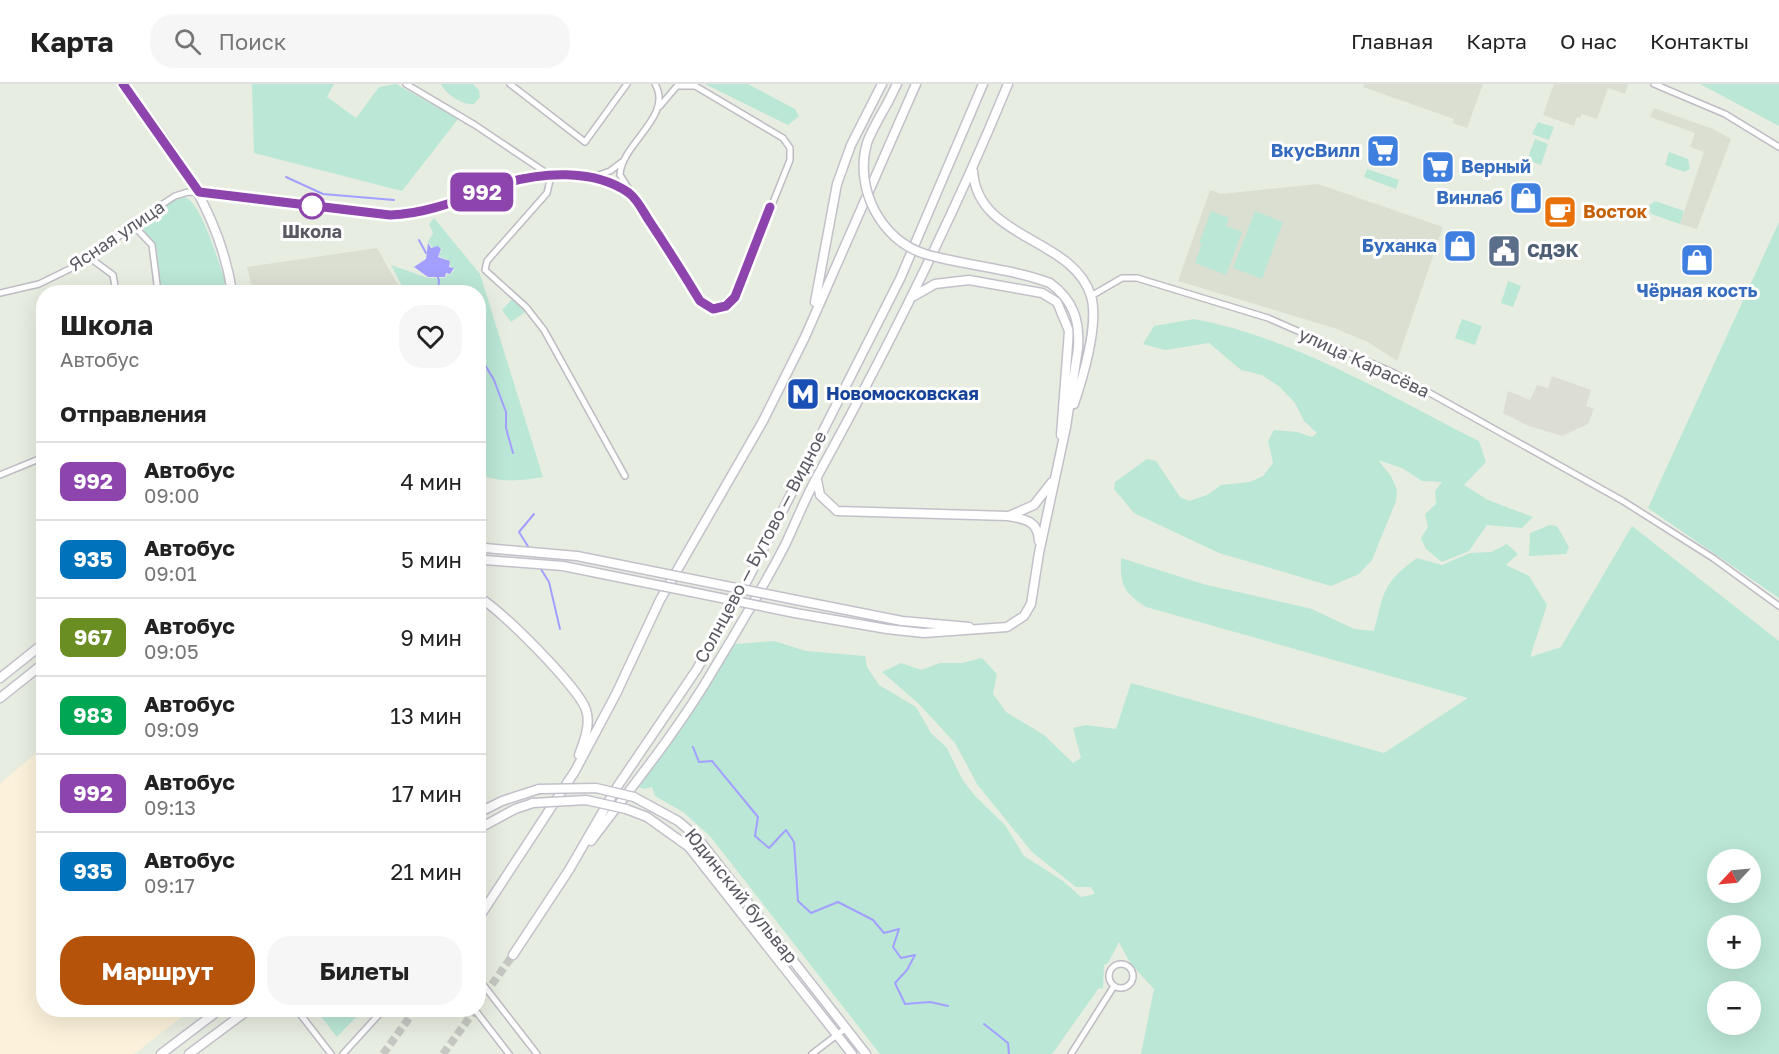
<!DOCTYPE html>
<html lang="ru">
<head>
<meta charset="utf-8">
<style>
  body { margin:0; font-family:"Golos Text",sans-serif; background:#f6f6f6; color:#222; height:100vh; display:flex; flex-direction:column; font-size:22px; white-space:nowrap }
  * { box-sizing:border-box; margin:0 }
  p { font-size:20px; color:#767676 }
  .icon { flex:none; width:33px; height:33px; fill:none; stroke:currentColor; stroke-width:2; stroke-linecap:round; stroke-linejoin:round }
  .map { position:relative; flex:1; overflow:hidden }
  .panel { position:absolute; left:36px; top:201px; width:450px; height:732px; display:flex; flex-direction:column; background:#fff; border-radius:24px; box-shadow:0 6px 24px #0002 }
  .panel>* { flex:none }
  .badge { padding:0 12px; border-radius:9px; font-size:21px; line-height:39px }
  .needle { width:39px; rotate:244deg }
  .buttons { position:absolute; left:1707px; top:765px; display:grid; gap:12px }
  .buttons a { display:grid; place-items:center; width:54px; height:54px; border-radius:50%; background:#fff; box-shadow:0 6px 24px #0002; font-size:30px }
  .map>.badge { position:absolute; translate:-50% -50%; box-shadow:0 0 0 3px #fff }
  h2 { padding:0 24px; font-size:22px; line-height:54px }
  .round { display:grid; place-items:center; flex:none; width:63px; height:63px; border-radius:24px; background:#f6f6f6 }
  .head { display:flex; align-items:center; justify-content:space-between; height:102px; padding:0 24px }
  h1 { font-size:28px; font-weight:700; line-height:45px }
  .action { display:flex; gap:12px; margin-top:auto; padding:12px 24px }
  .action a { flex:1; height:69px; border-radius:24px; background:#b45309; color:#fff; font-size:24px; font-weight:700; line-height:69px; text-align:center }
  .action a+a { background:#f6f6f6; color:#222 }
  ul { padding:0; list-style:none }
  li { display:flex; align-items:center; gap:18px; height:78px; padding:0 24px; border-top:2px solid #e0e0e0 }
  li div { flex:1 }
  li b { display:block; font-size:22px }
  li em { font-style:normal }
  li .badge { min-width:66px; font-weight:700; text-align:center }
  header { display:flex; align-items:center; gap:36px; box-sizing:border-box; height:84px; padding:0 30px; background:#fff; border-bottom:2px solid #e0e0e0 }
  header strong { font-size:28px }
  nav { display:flex; gap:33px; margin-inline-start:auto; font-size:21px }
  .search { width:420px; height:54px; background:#f6f6f6; display:flex; align-items:center; gap:15px; box-sizing:border-box; padding:0 21px; border-radius:24px; color:#767676; font-size:22px }
  .map>svg:first-child { display:block }
</style>
</head>
<body>
<header>
<strong>Карта</strong>
<div class="search"><svg class="icon" aria-label="search" viewBox="0 0 24 24"><circle cx="10" cy="10" r="6"/><path d="M15 15l6 6"/></svg>Поиск</div>
<nav><a>Главная</a><a>Карта</a><a>О нас</a><a>Контакты</a></nav>
</header>
<div class="map">
<svg width="1779" height="970" viewBox="0 0 1779 970">
  <rect width="100%" height="100%" fill="#e8ede1"/>
  <path fill="#dcded5" d="M1552 292 1591 306 1586 322 1594 325 1588 340 1562 352 1529 342 1503 329 1508 307 1530 316 1537 301 1548 304Z"/>
  <path fill="#dbdfd1" d="M1364 0H1483L1467 44 1453 39 1454 35 1363 3Z
    M1554 0H1628L1625 10 1608 4 1597 35 1582 30 1580 34 1577 33 1574 42 1543 31Z
    M1654 24 1713 45 1731 55 1697 145 1680 140 1704 68 1690 63 1695 49 1650 33Z
    M1318 100 1443 143 1397 277 1368 258 1334 244 1178 197 1210 106 1221 110Z
    M377 164 402 208H253L247 183Z"/>
  <path fill="#fcf2db" d="M43 663 44 926H191L134 970H0V700Z"/>
  <path fill="#bbe7d6" fill-rule="evenodd" d="M252 0H334L327 13 356 34 379 3 396 0 458 35 402 107 254 69Z
    M441 0H473L479 6 480 13 474 20C464 22 445 10 441 0Z
    M705 0H748L795 25 799 32 788 41Z
    M1700 0H1779V42Z
    M1538 38 1554 43 1549 56 1532 50Z
    M1535 55 1548 60 1541 81 1527 76Z
    M1669 68 1688 75 1690 85 1684 88 1665 81Z
    M1367 85 1399 96 1396 105 1364 93Z
    M184 112C203 121 218 178 226 199L222 202 223 208H160L157 164 137 139 178 113Z
    M1655 117 1684 127 1680 140 1651 130 1648 122Z
    M1211 127 1229 134 1226 142 1242 148 1226 191 1195 179 1202 160 1199 159Z
    M1255 127 1283 138 1262 195 1233 184Z
    M434 134 480 190 543 393C521 397 499 399 479 390L478 208H405L391 181 428 194H445L448 190 450 191 455 185 450 182V177L439 172 442 164 432 163 428 158 433 149 429 140Z
    M1779 138V514L1648 424Z
    M1508 197 1521 202 1513 223 1501 219Z
    M512 215 525 228 511 238 502 226Z
    M1194 235C1295 254 1387 311 1479 357L1486 378 1464 401 1488 416 1533 433 1522 444 1487 441 1469 467 1442 478 1426 465 1421 454 1428 443 1425 430 1436 420 1435 407 1442 398 1422 397 1402 384 1378 376 1391 392 1397 406 1396 417 1372 476 1359 490 1331 502 1219 469 1134 429 1114 405 1115 398 1147 375 1156 377 1180 413 1189 417 1207 411 1221 401 1250 398 1263 392 1273 379 1268 357 1274 346 1297 348 1312 353 1317 349 1304 337 1295 319 1280 303 1262 291 1241 286 1209 259 1165 266 1143 260 1154 242Z
    M1462 235 1482 242 1475 261 1455 254Z
    M1550 441 1557 442 1569 463 1566 470 1529 472 1530 449Z
    M1632 442 1779 557V970H1141L1154 905 1130 879 1119 858 1108 879 1104 881 1103 905 1099 904 1052 970H880L710 752 683 728 655 712 652 703 644 705 636 702 735 560 774 557 806 567 865 572 867 583 879 601 916 623 931 649 947 664 962 695 975 712 1005 741 1024 772 1063 797 1081 813 1095 810 1091 803H1076L1032 768 977 700 955 659 919 620 882 588 901 579 921 586 940 579H962L982 574 997 590 993 610 1006 628 1044 651 1073 679 1081 674 1073 644 1086 641 1116 645 1131 599 1384 669 1468 614 1146 523C1123 508 1120 501 1121 474L1203 500 1312 525 1354 545 1374 547C1385 507 1381 501 1417 474L1442 481 1470 469 1491 468 1507 460 1518 470 1506 481 1529 492 1547 521 1530 573 1561 563ZM1718 776H1750V808H1718ZM1718 842H1750V874H1718ZM1718 908H1750V940H1718Z
    M316 926H363L337 953Z"/>
  <path fill="#a39fff" d="M428 159 431 164 438 162 441 165 438 173 450 177 449 183 454 184 450 190 446 189 445 193H428L414 183 426 175Z"/>
  <g fill="none" stroke-linecap="round" stroke-linejoin="round">
    <path stroke="#a39fff" stroke-width="2" d="M286 93 323 110 394 116
      M419 156 426 169
      M437 191 439 196 438 208
      M478 269 494 296 506 328V344L513 369
      M529 464 519 448 534 430
      M539 482 549 498 560 545
      M693 663 699 678 712 677 758 733 755 752 769 764 786 746 794 758 798 817 811 829 838 818 873 836 884 849 899 845 893 863 901 874 915 871 907 886 895 899 905 920 930 918 948 922
      M984 940 1008 959 1009 970"/>
    <path stroke="#c5c8c2" stroke-width="8" stroke-dasharray="8 4" stroke-linecap="butt" d="M478 920 513 871
      M383 970 415 926
      M443 970 475 926"/>
    <defs>
      <path id="street" d="M406 0 475 41 551 92 547 109 487 177 485 186 526 223 544 246 625 392
        M510 0 585 58 627 0
        M655 0C674 32 621 60 620 91L700 217C711 229 726 226 735 213L790 76V64L783 54 692 0
        M1654 0 1725 30 1779 63
        M660 22 677 2H695
        M593 93 610 87 622 78
        M133 141 152 161 158 208
        M90 174 113 191 116 208
        M0 209 39 200 88 176 152 127 175 112 188 108 225 109 390 131 431 126 524 94 562 91 591 94 631 110
        M1091 212 1122 194H1137L1268 234 1394 289 1623 417 1713 474 1779 522
        M0 391 44 373
        M1109 892a12 12 0 1 1 24 0a12 12 0 1 1-24 0Z
        M478 894 537 970
        M297 926 331 970
        M475 926 509 970
        M343 970 383 926
        M812 970 846 944
        M1071 970 1114 902"/>
      <path id="secondary" d="M123 0C172 63 220 127 232 208
        M888 18 897 0
        M973 87C977 156 1073 153 1091 212 1099 239 1083 293 1074 320
        M914 212 935 200 969 196 1042 209 1057 218 1069 247 1061 351
        M815 218 837 100 851 61 882 0
        M817 396 820 411 837 427 1008 432C1026 435 1038 437 1039 457
        M1009 432 1034 421 1052 398
        M478 513C499 523 580 605 586 626 591 640 584 657 579 671
        M796 516 902 537 969 543
        M795 529 887 545 924 549 1007 543 1024 532 1031 520 1039 469 1066 343 1078 264
        M0 594 44 559
        M0 614 44 579
        M634 713 678 737 696 752 866 970
        M626 725 647 733 689 763 852 970
        M478 729 502 717 539 705
        M478 745 515 725 533 719
        M591 757C634 700 679 645 715 583 739 543 764 502 785 461 796 438 805 414 818 391 888 264 953 134 1008 0
        M478 835 575 687 616 610 660 516 763 337 805 253 916 0
        M513 871 569 786 617 703 697 585 749 493 900 195 983 0
        M161 970 219 926
        M189 970 248 926"/>
    </defs>
    <use href="#street" stroke="#bdbbc3" stroke-width="8"/>
    <use href="#secondary" stroke="#c2c0ca" stroke-width="11"/>
    <use href="#street" stroke="#fff" stroke-width="5"/>
    <use href="#secondary" stroke="#fff" stroke-width="8"/>
    <defs>
      <path id="secondary-bridge" d="M888 18C881 31 872 45 867 59 854 103 880 156 925 170 966 182 1010 184 1050 199 1073 216 1080 236 1078 264
        M485 464 577 472 796 516
        M485 476 563 482 795 529
        M539 705 596 704 634 713
        M533 719 586 716 626 725"/>
    </defs>
    <use href="#secondary-bridge" stroke="#c2c0ca" stroke-width="11" stroke-linecap="butt"/>
    <use href="#secondary-bridge" stroke="#fff" stroke-width="8"/>
  </g>
  <g fill="none" stroke-linecap="round" stroke-linejoin="round">
    <defs>
      <path id="line" d="M123 0 199 108 390 131C429 130 463 114 500 101 539 88 594 84 629 109 637 115 643 127 648 135 666 162 683 189 700 217L713 225 726 222 735 213 770 123"/>
    </defs>
    <use href="#line" stroke="#fff" stroke-width="14"/>
    <use href="#line" stroke="#8e44ad" stroke-width="9"/>
  </g>
  <defs>
    <symbol id="supermarket-square" viewBox="-11 -11 22 22"><rect x="-9" y="-9" width="18" height="18" rx="4" fill="#3f7fe0" stroke="#fff"/><path d="M-6-5.5h2.5l.6 2H6L4.5 2H-2.5L-4.4-4H-6ZM-1.5 3.2a1.3 1.3 0 1 0 .1 0ZM3 3.2a1.3 1.3 0 1 0 .1 0Z" fill="#fff"/></symbol>
    <symbol id="shop-square" viewBox="-11 -11 22 22"><rect x="-9" y="-9" width="18" height="18" rx="4" fill="#3f7fe0" stroke="#fff"/><path d="M-5-2.5h2.3a2.7 3.5 0 0 1 5.4 0H5L5.5 6h-11ZM-1.5-2.5h3a1.5 2.3 0 0 0-3 0Z" fill="#fff"/></symbol>
    <symbol id="cafe-square" viewBox="-11 -11 22 22"><rect x="-9" y="-9" width="18" height="18" rx="4" fill="#e8710a" stroke="#fff"/><path d="M-5.5-4.5H6V0H3Q3 3.5 0 3.5H-2.5Q-5.5 3.5-5.5 0ZM3-3.2v2h1.7v-2ZM-6 4.5H4V6H-6Z" fill="#fff"/></symbol>
    <symbol id="civic-square" viewBox="-11 -11 22 22"><rect x="-9" y="-9" width="18" height="18" rx="4" fill="#5c6f8a" stroke="#fff"/><path d="M-.6-6.5H3V-4.5H.6V-3L4-1V1h2V6H-6V1h2V-1L-.6-3ZM-1.2 2.5V6h2.4V2.5Z" fill="#fff"/></symbol>
    <symbol id="metro-square" viewBox="-11 -11 22 22"><rect x="-9" y="-9" width="18" height="18" rx="4" fill="#1a4fb4" stroke="#fff"/><path d="M-5.5 5V-5H-3L0 0L3-5H5.5V5H3V-.5L0 4L-3-.5V5Z" fill="#fff"/></symbol>
  </defs>
  <g fill-rule="evenodd">
    <use href="#supermarket-square" x="1364" y="48" width="38" height="38"/>
    <use href="#supermarket-square" x="1419" y="64" width="38" height="38"/>
    <use href="#shop-square" x="1507" y="95" width="38" height="38"/>
    <use href="#cafe-square" x="1541" y="109" width="38" height="38"/>
    <use href="#shop-square" x="1441" y="143" width="38" height="38"/>
    <use href="#civic-square" x="1485" y="148" width="38" height="38"/>
    <use href="#shop-square" x="1678" y="157" width="38" height="38"/>
    <use href="#metro-square" x="784" y="291" width="38" height="38"/>
  </g>
  <circle fill="#fff" stroke="#8e44ad" stroke-width="3" cx="312" cy="122" r="12"/>
  <g text-anchor="middle" stroke-width="6" stroke-linejoin="round" paint-order="stroke">
    <g font-size="18" font-weight="bold" fill="#366cbe" stroke="#fff" text-anchor="end">
      <text x="1360" y="73">ВкусВилл</text>
      <text x="1461" y="89" text-anchor="start">Верный</text>
      <text x="1503" y="120">Винлаб</text>
      <text x="1437" y="168">Буханка</text>
      <text x="1697" y="213" text-anchor="middle">Чёрная кость</text>
    </g>
    <g font-size="18" font-weight="bold" fill="#c56008" stroke="#fff" text-anchor="start">
      <text x="1583" y="134">Восток</text>
    </g>
    <g font-size="18" font-weight="bold" fill="#5b5963" stroke="#fff">
      <text x="312" y="154">Школа</text>
    </g>
    <g font-size="18" fill="#5b5963" stroke="#fff">
      <text transform="translate(117 152) rotate(-34)" y="6">Ясная улица</text>
      <text transform="translate(1364 279) rotate(25)" y="6">улица Карасёва</text>
      <text transform="translate(761 463) rotate(-62)" y="6">Солнцево — Бутово — Видное</text>
      <text transform="translate(741 812) rotate(51)" y="6">Юдинский бульвар</text>
    </g>
    <g font-size="18" font-weight="bold" fill="#4e5e75" stroke="#fff" text-anchor="start">
      <text x="1527" y="173">СДЭК</text>
    </g>
    <g font-size="18" font-weight="bold" fill="#164399" stroke="#fff" text-anchor="start">
      <text x="826" y="316">Новомосковская</text>
    </g>
  </g>
</svg>
<div class="buttons">
<a><svg class="needle" viewBox="-14 -14 28 28"><path d="M0-13l5 13h-10z" fill="#e53935"/><path d="M0 13l5-13h-10z" fill="#767676"/></svg></a>
<a>+</a>
<a>−</a>
</div>
<b class="badge" style="left:482px;top:108px;background:#8e44ad;color:#fff">992</b>
<section class="panel">
<div class="head"><div><h1>Школа</h1><p>Автобус</p></div><a class="round"><svg class="icon" aria-label="heart" viewBox="0 0 24 24"><path d="M12 20l-8-8c-3-5 5-10 8-4 3-6 11-1 8 4z"/></svg></a></div>
<h2>Отправления</h2>
<ul>
<li><span class="badge" style="background:#8e44ad;color:#fff">992</span><div><b>Автобус</b><p>09:00</p></div><em>4 мин</em></li>
<li><span class="badge" style="background:#0072bc;color:#fff">935</span><div><b>Автобус</b><p>09:01</p></div><em>5 мин</em></li>
<li><span class="badge" style="background:#6b8e23;color:#fff">967</span><div><b>Автобус</b><p>09:05</p></div><em>9 мин</em></li>
<li><span class="badge" style="background:#00a651;color:#fff">983</span><div><b>Автобус</b><p>09:09</p></div><em>13 мин</em></li>
<li><span class="badge" style="background:#8e44ad;color:#fff">992</span><div><b>Автобус</b><p>09:13</p></div><em>17 мин</em></li>
<li><span class="badge" style="background:#0072bc;color:#fff">935</span><div><b>Автобус</b><p>09:17</p></div><em>21 мин</em></li>
</ul>
<div class="action"><a>Маршрут</a><a>Билеты</a></div>
</section>
</div>
</body>
</html>
